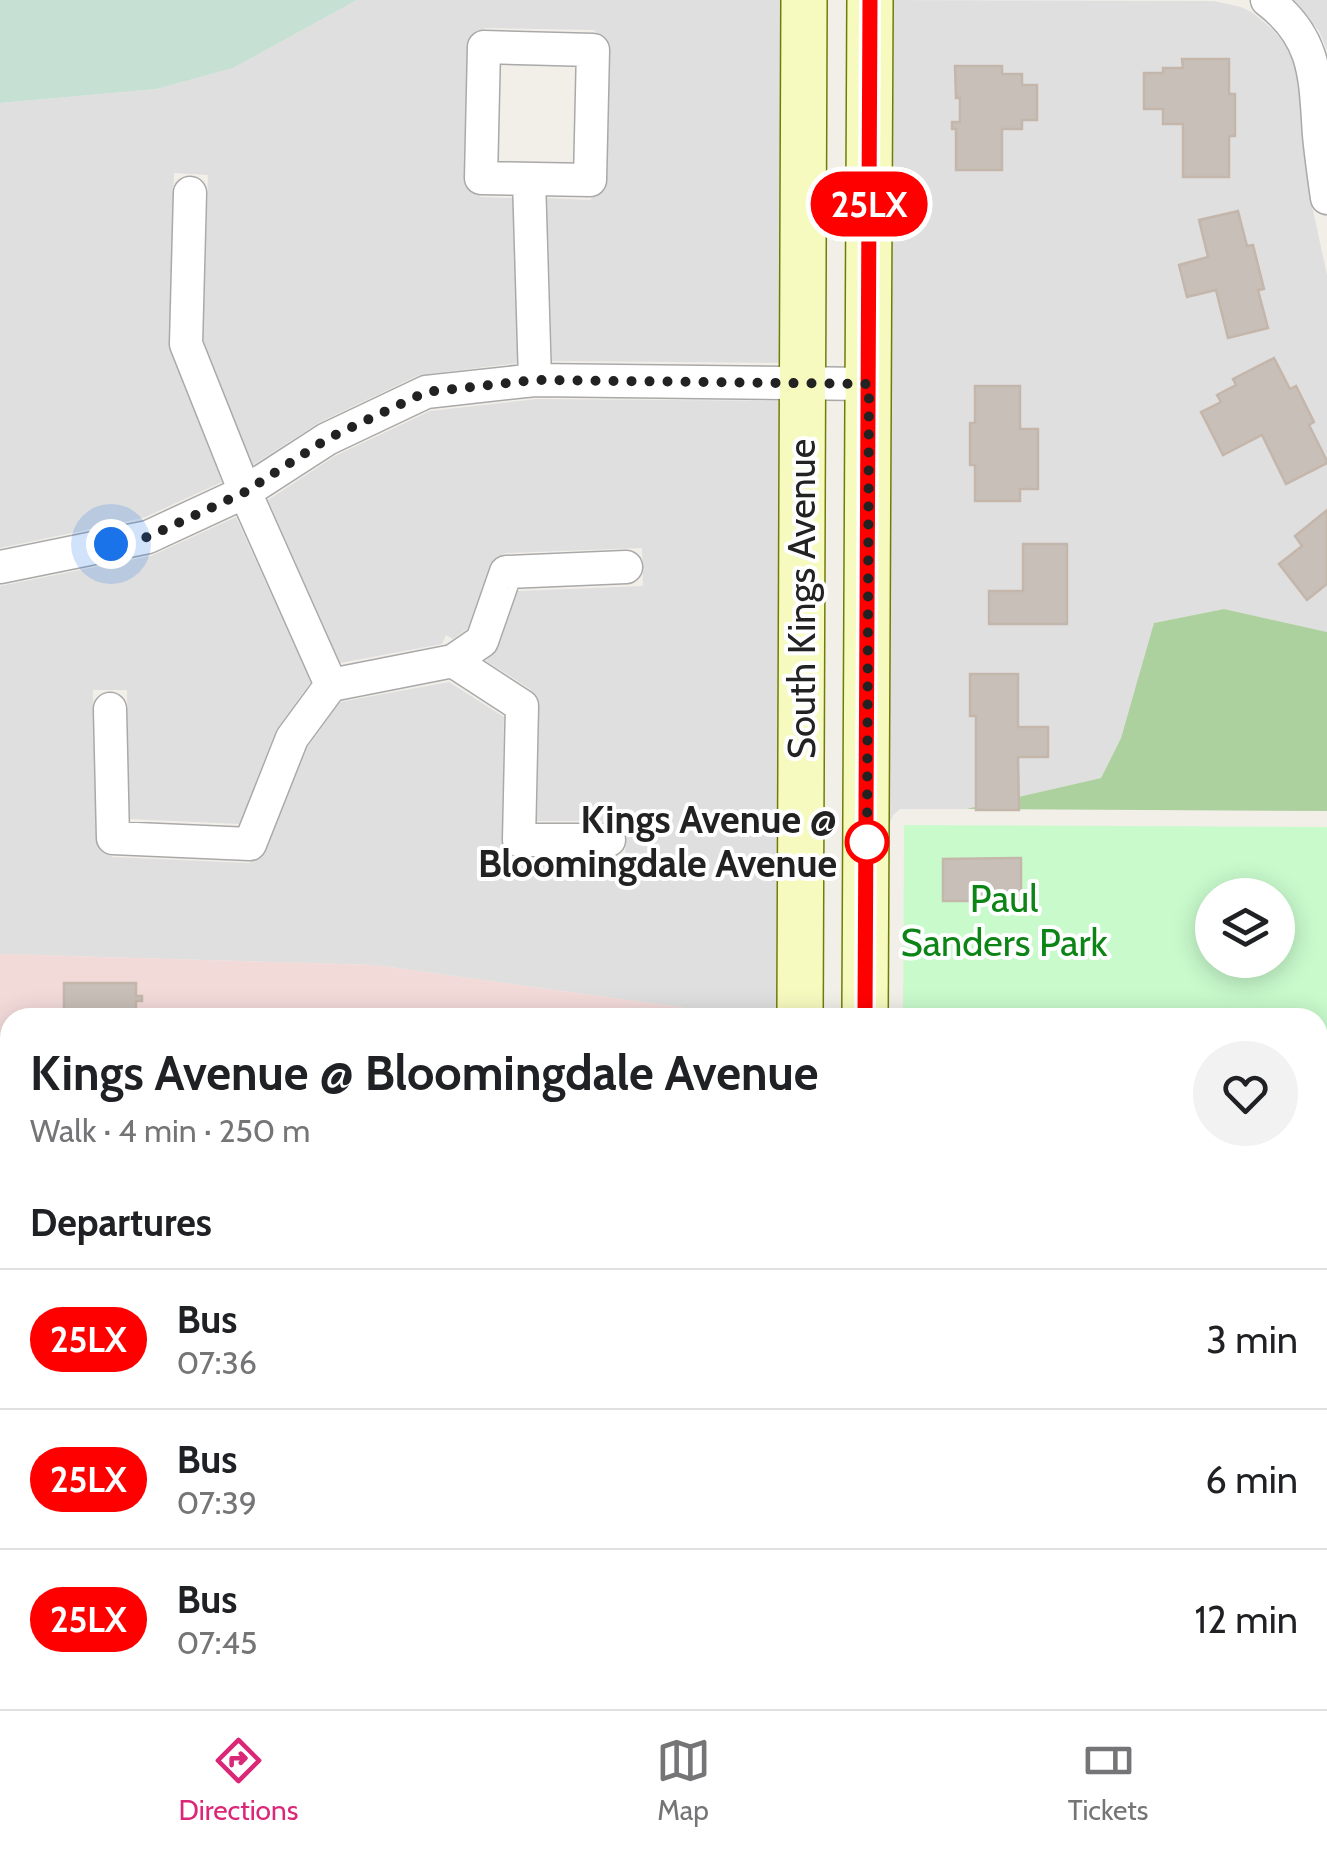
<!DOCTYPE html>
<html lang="en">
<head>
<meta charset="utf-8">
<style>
  body { margin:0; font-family:Cabin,sans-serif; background:#f2f2f2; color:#202124; height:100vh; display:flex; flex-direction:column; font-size:38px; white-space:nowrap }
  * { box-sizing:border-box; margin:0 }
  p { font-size:32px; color:#757577 }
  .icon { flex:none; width:55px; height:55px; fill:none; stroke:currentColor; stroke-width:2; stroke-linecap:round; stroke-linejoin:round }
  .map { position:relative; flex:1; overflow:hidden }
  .details { position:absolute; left:0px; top:1008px; width:1328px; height:702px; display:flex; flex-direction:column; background:#fff; border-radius:30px 30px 0 0; box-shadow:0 5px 25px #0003 }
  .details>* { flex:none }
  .badge { padding:0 20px; border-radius:32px; font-size:35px; line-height:65px }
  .fabs { position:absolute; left:1195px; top:878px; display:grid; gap:20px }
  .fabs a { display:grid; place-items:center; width:100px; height:100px; border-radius:50%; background:#fff; box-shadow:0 5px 25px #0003; font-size:50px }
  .you { position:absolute; width:50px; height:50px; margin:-25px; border:8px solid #fff; border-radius:50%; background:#1a73e8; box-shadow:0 0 0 15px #1a73e833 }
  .map>.badge { position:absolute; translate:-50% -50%; box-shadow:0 0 0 5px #fff }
  h2 { padding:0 30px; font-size:38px; line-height:90px }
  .round { display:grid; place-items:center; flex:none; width:105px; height:105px; border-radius:52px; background:#f2f2f2 }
  .headline { display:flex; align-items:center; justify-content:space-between; height:170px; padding:0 30px }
  h1 { font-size:48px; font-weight:800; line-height:75px }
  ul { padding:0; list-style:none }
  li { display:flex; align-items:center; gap:30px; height:140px; padding:0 30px; border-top:2px solid #e0e0e0 }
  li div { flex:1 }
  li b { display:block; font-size:38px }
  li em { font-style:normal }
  li .badge { min-width:110px; font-weight:700; text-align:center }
  .dock { display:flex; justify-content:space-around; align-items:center; height:140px; border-top:2px solid #e0e0e0; background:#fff; font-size:28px; color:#757577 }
  .dock a { display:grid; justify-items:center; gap:5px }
  .dock .selected { color:#db2777 }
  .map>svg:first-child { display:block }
</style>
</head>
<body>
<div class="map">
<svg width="1327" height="1709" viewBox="0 0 1327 1709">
  <rect width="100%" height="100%" fill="#f2efe9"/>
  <path fill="#e0dfdf" d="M357 0H787L786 363 552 361 547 198 590 200 607 181 610 50 594 30 485 28 467 47 464 177 481 197 513 198 518 363 419 375 320 422 253 465 203 340 208 175 174 173 169 344 222 482 143 518 0 548V103L157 89 233 68Z
    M887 0 1214 1 1241 7 1253 13 1272 29 1285 44 1296 65 1309 192 1327 275V632L1224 609 1155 623 1121 738 1101 778 966 809H900L893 815 890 823 884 824Z
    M1294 0H1327V50L1319 31Z
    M536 399 786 401 783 1015H736L375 965 0 954V586L151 556 236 517 311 682 276 730 239 824 129 819 127 690H93L96 838 112 857 249 863 265 851 307 748 340 702 449 682 504 717 502 840 519 859 625 860 626 821H537L539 706 530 689 486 661 498 648 518 591 643 586 642 548 505 553 490 565 468 628 453 639 446 635 442 644 340 663 268 500 335 456 430 411Z
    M1318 1541H1327V1709H1253V1700H1318Z"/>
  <path fill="#f2dad9" d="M0 954 375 965 736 1015H783V1018H10V1503H0Z
    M0 1542H10V1700H780V1709H0Z
    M879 1700H1253V1709H879Z"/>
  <path fill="#add19e" d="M1224 609 1327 632V811L966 809 1101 778 1121 738 1154 623Z"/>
  <path fill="#c6e0d4" d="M0 0H357L233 68 157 89 0 103Z"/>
  <path fill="#c8facc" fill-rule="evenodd" d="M904 825 1327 827V1456H1318V1018H903ZM1212 895H1278V960H1212Z"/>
  <path fill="#c7bfb8" stroke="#c4b6ab" stroke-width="2.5" d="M1182 59H1229V94H1235V136H1229V177H1183V124H1163V109H1144V73H1163V68H1183Z
    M955 66H1002V74H1022V85H1037V120H1022V129H1002V170H956V129H952V122H960V98H956Z
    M1238 211 1247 246 1253 245 1264 289 1258 290 1268 328 1228 338 1216 290 1187 297 1179 265 1208 257 1199 220Z
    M1274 358 1290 389 1296 386 1314 422 1309 425 1327 461V463L1286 484 1262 435 1223 455 1201 412 1221 402 1217 395 1236 385 1233 379Z
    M975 386H1020V429H1038V489H1020V501H975V465H970V423H975Z
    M1327 510V584L1307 600 1279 564 1302 546 1295 536Z
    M1023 544H1067V624H989V591H1023Z
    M970 674H1018V727H1048V757H1018L1019 810H976V716H970Z
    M1021 858V901H943V859Z
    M64 983H136V996H142V1001H136V1018H64Z
    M626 1700H684V1709H626Z
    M945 1700H1106V1709H945Z
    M993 1700H1052V1709H993Z"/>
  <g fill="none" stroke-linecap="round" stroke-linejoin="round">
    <defs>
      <path id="street" d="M1267 0C1317 38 1315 77 1319 135 1321 156 1324 177 1327 198
        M484 47 593 50 590 180 481 178Z
        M529 179 535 380
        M190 193 186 344 245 492 331 685
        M0 567 148 537 245 492 327 439 426 392 535 380 869 384
        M453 661 522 706 519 840H609
        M331 685 453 661 482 641 506 572 626 567
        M110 709 113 838 250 844 292 738 331 685"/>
      <path id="secondary" d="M800 1018 804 0
        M865 1018 870 0
        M0 1522H10
        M1318 1522H1327
        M797 1700V1709
        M862 1709V1700"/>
    </defs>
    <use href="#street" stroke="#a9a9a9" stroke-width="35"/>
    <use href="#secondary" stroke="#707d05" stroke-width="48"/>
    <use href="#street" stroke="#fff" stroke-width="32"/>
    <use href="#secondary" stroke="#f7fabf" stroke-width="45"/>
  </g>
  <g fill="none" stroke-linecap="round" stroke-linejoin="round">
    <defs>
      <path id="line" d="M865 1018 870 0"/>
    </defs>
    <use href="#line" stroke="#fff" stroke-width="22"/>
    <use href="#line" stroke="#f00" stroke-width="15"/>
    <path stroke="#222" stroke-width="10" stroke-dasharray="0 18" d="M111 544 148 537 245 492 327 439 426 392 535 380 869 384 867 846V842"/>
  </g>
  <circle fill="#fff" stroke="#f00" stroke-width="5" cx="867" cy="842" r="20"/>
  <g text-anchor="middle" stroke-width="8" stroke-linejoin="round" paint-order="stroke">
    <g font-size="38" fill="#222" stroke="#fff">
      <text transform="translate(802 599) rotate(-90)" y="13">South Kings Avenue</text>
    </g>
    <g font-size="38" font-weight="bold" fill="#222" stroke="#fff" text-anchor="end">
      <text x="837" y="833">Kings Avenue @<tspan x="837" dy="44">Bloomingdale Avenue</tspan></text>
    </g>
    <g font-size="38" fill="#0c8416" stroke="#fff">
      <text x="1004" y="912">Paul<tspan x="1004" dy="44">Sanders Park</tspan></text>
    </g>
  </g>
</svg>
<div class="fabs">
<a><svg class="icon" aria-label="layers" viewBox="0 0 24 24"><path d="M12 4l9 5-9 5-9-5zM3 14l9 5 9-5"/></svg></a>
</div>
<div class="you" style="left:111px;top:544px"></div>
<b class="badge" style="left:869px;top:204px;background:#f00;color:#fff">25LX</b>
<section class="details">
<div class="headline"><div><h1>Kings Avenue @ Bloomingdale Avenue</h1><p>Walk · 4 min · 250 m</p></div><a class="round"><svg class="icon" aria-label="heart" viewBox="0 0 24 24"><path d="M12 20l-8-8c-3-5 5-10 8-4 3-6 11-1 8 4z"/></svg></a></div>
<h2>Departures</h2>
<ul>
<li><span class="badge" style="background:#f00;color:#fff">25LX</span><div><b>Bus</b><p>07:36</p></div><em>3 min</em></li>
<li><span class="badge" style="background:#f00;color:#fff">25LX</span><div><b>Bus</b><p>07:39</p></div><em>6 min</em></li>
<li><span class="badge" style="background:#f00;color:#fff">25LX</span><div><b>Bus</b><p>07:45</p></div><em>12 min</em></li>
</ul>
</section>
</div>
<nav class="dock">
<a class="selected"><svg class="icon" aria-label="directions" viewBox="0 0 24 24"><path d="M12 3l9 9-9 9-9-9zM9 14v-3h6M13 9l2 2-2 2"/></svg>Directions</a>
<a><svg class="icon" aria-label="map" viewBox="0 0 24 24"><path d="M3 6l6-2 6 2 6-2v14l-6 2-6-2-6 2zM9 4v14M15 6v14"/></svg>Map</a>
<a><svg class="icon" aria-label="tickets" viewBox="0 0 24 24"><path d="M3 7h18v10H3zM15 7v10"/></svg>Tickets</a>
</nav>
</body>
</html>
